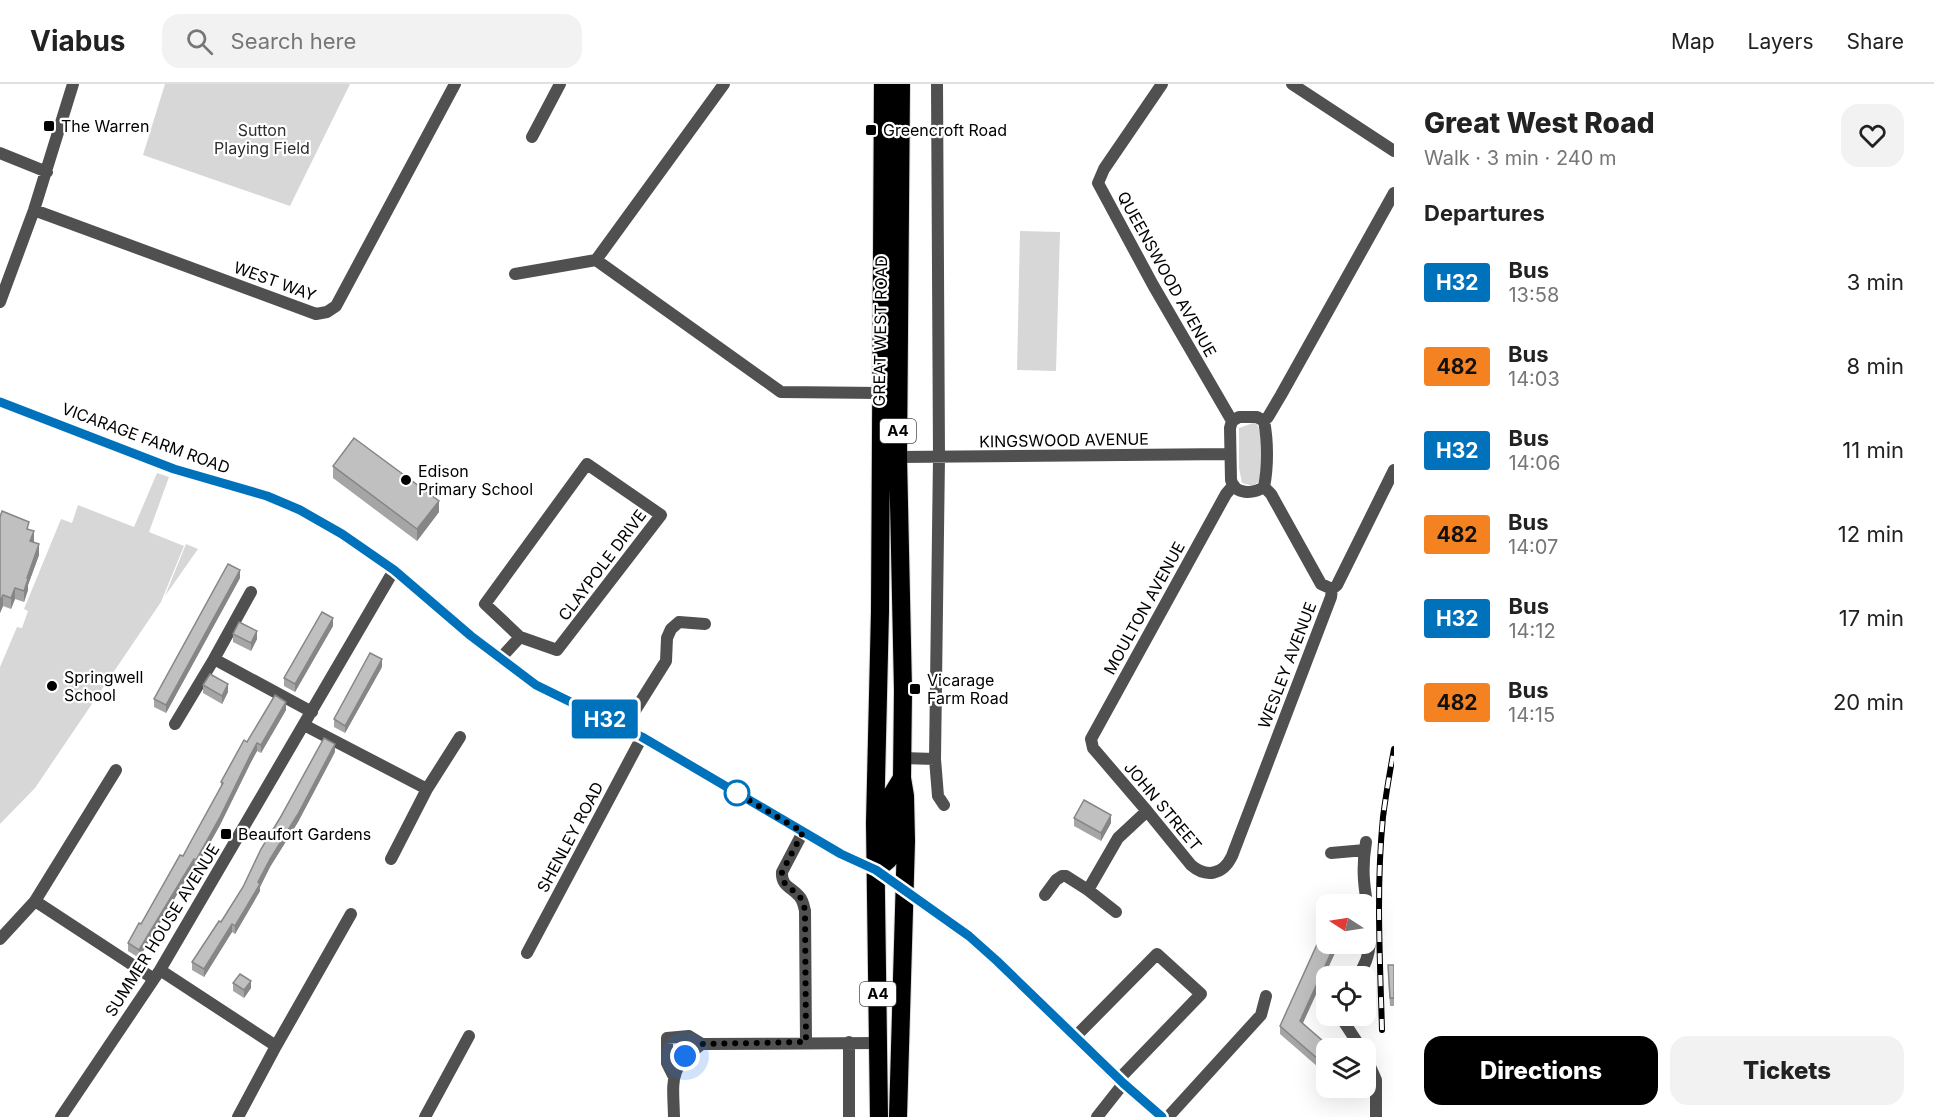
<!DOCTYPE html>
<html lang="en">
<head>
<meta charset="utf-8">
<style>
  body { margin:0; font-family:Inter,sans-serif; background:#f2f2f2; color:#222; height:100vh; display:flex; flex-direction:column; font-size:22px; white-space:nowrap }
  * { box-sizing:border-box; margin:0 }
  p { font-size:20px; color:#767676 }
  .icon { flex:none; width:33px; height:33px; fill:none; stroke:currentColor; stroke-width:2; stroke-linecap:round; stroke-linejoin:round }
  .map { position:relative; flex:1; overflow:hidden }
  .sheet { display:flex; flex-direction:column; background:#fff; width:540px }
  .sheet>* { flex:none }
  .badge { padding:0 12px; border-radius:4px; font-size:21px; line-height:39px }
  .needle { width:39px; rotate:282deg }
  .tools { position:absolute; left:1316px; top:810px; display:grid; gap:12px }
  .tools a { display:grid; place-items:center; width:60px; height:60px; border-radius:12px; background:#fff; box-shadow:0 6px 24px #0002; font-size:30px }
  .you { position:absolute; width:30px; height:30px; margin:-15px; border:4px solid #fff; border-radius:50%; background:#1a73e8; box-shadow:0 0 0 9px #1a73e833 }
  .map>.badge { position:absolute; translate:-50% -50%; box-shadow:0 0 0 3px #fff }
  h2 { padding:0 30px; font-size:22px; line-height:54px }
  .round { display:grid; place-items:center; flex:none; width:63px; height:63px; border-radius:18px; background:#f2f2f2 }
  .head { display:flex; align-items:center; justify-content:space-between; height:102px; padding:0 30px }
  h1 { font-size:28px; font-weight:800; line-height:45px }
  .cta { display:flex; gap:12px; margin-top:auto; padding:12px 30px }
  .cta a { flex:1; height:69px; border-radius:18px; background:#000; color:#fff; font-size:24px; font-weight:800; line-height:69px; text-align:center }
  .cta a+a { background:#f2f2f2; color:#222 }
  ul { padding:0; list-style:none }
  li { display:flex; align-items:center; gap:18px; height:84px; padding:0 30px }
  li div { flex:1 }
  li b { display:block; font-size:22px }
  li em { font-style:normal }
  li .badge { min-width:66px; font-weight:700; text-align:center }
  header { display:flex; align-items:center; gap:36px; box-sizing:border-box; height:84px; padding:0 30px; background:#fff; border-bottom:2px solid #e0e0e0 }
  header strong { font-size:28px }
  nav { display:flex; gap:33px; margin-inline-start:auto; font-size:21px }
  .search { width:420px; height:54px; background:#f2f2f2; display:flex; align-items:center; gap:15px; box-sizing:border-box; padding:0 21px; border-radius:18px; color:#767676; font-size:22px }
  main { display:flex; flex:1; min-height:0 }
  .map>svg:first-child { display:block }
</style>
</head>
<body>
<header>
<strong>Viabus</strong>
<div class="search"><svg class="icon" aria-label="search" viewBox="0 0 24 24"><circle cx="10" cy="10" r="6"/><path d="M15 15l6 6"/></svg>Search here</div>
<nav><a>Map</a><a>Layers</a><a>Share</a></nav>
</header>
<main>
<div class="map">
<svg width="1394" height="1033" viewBox="0 0 1394 1033">
  <rect width="100%" height="100%" fill="#fff"/>
  <path fill="#d7d7d7" d="M165 0H350L290 122 143 71Z
    M1020 147 1060 148 1056 287 1017 286Z
    M1256 338 1261 350V396L1253 402 1242 399 1239 384V344Z
    M157 389 169 393 149 448 184 462 161 518 35 704 0 740V583L17 543 22 544 28 527 24 525 61 435 72 439 78 421 134 443Z
    M186 460 198 465 165 512Z"/>
  <g fill="none" stroke-linecap="round" stroke-linejoin="round">
    <defs>
      <path id="highway" d="M876 786 888 776 891 771V712L902 694
        M879 1033 875 739 880 527 883 0
        M898 1033 906 757 905 712 902 694 903 606 898 373 901 0"/>
    </defs>
    <use href="#highway" stroke="#dbdbdb" stroke-width="20"/>
    <path stroke="#505050" stroke-width="12" d="M937 0 939 373 935 675 938 712 944 721
      M1162 0 1104 85 1098 99 1153 201 1232 337
      M1292 0 1394 67
      M532 53 560 0
      M0 69 47 88
      M34 126 316 230 327 228 336 222 455 0
      M596 176 724 0
      M515 190 596 176 781 308 881 309
      M0 218 34 126 73 0
      M1239 333H1257L1264 337C1268 357 1268 383 1264 403 1253 410 1235 411 1231 396L1230 344 1232 337Z
      M1264 337 1268 333 1281 311 1394 109
      M898 373 1230 370
      M1232 403 1226 410 1091 655 1093 664 1147 727 1191 781C1206 794 1223 791 1232 772L1331 513 1332 505 1337 501 1394 386
      M1264 403 1271 410 1321 500 1332 505
      M214 575 251 508
      M500 575 520 553 485 520 587 380 661 431 557 566 520 553
      M175 640 214 575 312 628
      M304 641 427 705 460 653
      M624 644 666 577 667 554 671 545 679 538 705 540
      M902 674 935 675
      M803 748 782 788C781 802 791 803 799 812 803 816 804 822 805 827L806 958
      M1331 769 1365 766
      M391 775 427 705
      M1088 806 1116 828
      M1045 811 1056 796 1062 792H1066L1088 806 1118 754 1147 727
      M35 817 116 686
      M0 855 35 817 154 895
      M527 869 642 653
      M160 886 276 962 238 1033
      M1357 892C1380 866 1366 826 1364 796 1363 783 1364 770 1366 758
      M1340 932 1361 964
      M1075 953 1157 870 1201 910 1119 995
      M276 962 351 830
      M1365 971 1376 996V1033
      M673 991 667 979V954L689 952 702 960
      M61 1033 160 886 394 486
      M425 1033 469 952
      M674 1033C673 994 668 985 702 960L879 959
      M849 1033V958
      M1097 1033 1123 1000
      M1168 1033 1261 931 1266 912"/>
    <path stroke="#1d1d1d" stroke-width="12" d="M0 318 174 385 267 412 300 426 342 450 394 486 471 552 536 601 642 653 841 770 876 786 968 852 997 877 1123 1000 1162 1033"/>
    <use href="#highway" stroke="#000" stroke-width="18"/>
    <defs>
      <path id="rail" d="M1382 946C1380 876 1376 804 1383 733 1386 710 1390 687 1394 665"/>
    </defs>
    <use href="#rail" stroke="#000" stroke-width="6"/>
    <use href="#rail" stroke="#fff" stroke-width="4" stroke-dasharray="11" stroke-linecap="butt"/>
  </g>
  <path fill="#a5a5a5" d="M333 382 439 428 417 457 333 394Z
    M0 433 29 446 39 471 28 501V506L24 518 15 515 11 525 3 522 0 529Z
    M240 494 166 629 154 623V615Z
    M333 542 295 608 284 602V594Z
    M233 550 257 555 251 567 233 558Z
    M382 583 345 649 334 643V635Z
    M203 601 228 608 222 620 203 609Z
    M286 626 261 669 257 667 250 680 220 741 196 784 194 782 139 874 128 867V859L141 840 183 772 221 703V698L247 658Z
    M335 668 298 738 270 783 260 803V807L235 850 232 848 204 893 192 886V878L221 838Z
    M1074 734 1111 739 1101 757 1074 742Z
    M1339 860 1303 939 1326 964V990L1280 950V942Z
    M1394 881V922H1390L1388 889Z
    M233 899 251 904 244 914 233 907Z
    M1341 1004H1351L1347 1009Z"/>
  <path fill="#868686" d="M439 417V428L417 457V445Z
    M34 447V459L30 457Z
    M39 460V471L28 501V506L24 518V507L27 494Z
    M240 486V494L166 629V621Z
    M15 504V515L11 525V514Z
    M3 511V522L0 529V518Z
    M333 534V542L295 608V600Z
    M257 547V555L251 567V559Z
    M382 575V583L345 649V642Z
    M228 600V608L222 620V612Z
    M286 618V626L261 669V661Z
    M257 659V667L250 680 220 741 196 784V776Z
    M335 660V668L298 738 270 783 260 803V807L235 850V842L270 775Z
    M1111 731V739L1101 757V749Z
    M194 775V782L139 874V866Z
    M232 840V848L204 893V885Z
    M1335 860H1339L1300 945V937Z
    M251 897V904L244 914V906Z"/>
  <path fill="#c0c0c0" stroke="#868686" stroke-width="1.5" d="M354 354 439 417 417 445 333 382Z
    M2 427 29 438 27 445 34 447 30 457 39 460 27 494 28 495 24 507 15 504 11 514 3 511 0 518V433Z
    M228 480 240 486 166 621 154 615Z
    M322 528 333 534 295 600 284 594Z
    M239 538 257 547 251 559 233 550Z
    M370 569 382 575 345 642 334 635Z
    M210 590 228 600 222 612 203 601Z
    M275 611 286 618 261 661 257 659 250 672 220 733 196 776 194 775 139 866 128 859 139 839 141 840 180 771 183 772 190 759 223 699 221 698 244 656 247 658Z
    M324 654 335 660 298 730 270 775 258 798 260 800 235 842 232 840 204 885 192 878 219 837 221 838 243 803 261 765 280 734Z
    M1084 716 1111 731 1101 749 1074 734Z
    M1324 845 1326 846V860H1335L1300 937 1331 964H1326V982L1280 942Z
    M1388 881H1394V914H1390Z
    M240 890 251 897 244 906 233 899Z"/>
  <g fill="none" stroke-linecap="round" stroke-linejoin="round">
    <defs>
      <path id="line" d="M0 318 174 385 267 412 300 426 342 450 394 486 471 552 536 601 642 653 841 770 876 786 969 852 997 877 1123 999 1162 1033"/>
    </defs>
    <use href="#line" stroke="#fff" stroke-width="14"/>
    <use href="#line" stroke="#0072bc" stroke-width="9"/>
    <path stroke="#000" stroke-width="6" stroke-dasharray="0 10.8" d="M685 972 702 960 806 958 805 827C804 822 803 816 799 812 791 803 781 802 782 788L803 748 737 709"/>
  </g>
  <g fill="#000" stroke="#fff" stroke-width="2">
    <rect x="43" y="36" width="12" height="12" rx="3"/>
    <rect x="865" y="40" width="12" height="12" rx="3"/>
    <circle cx="406" cy="396" r="6"/>
    <circle cx="52" cy="602" r="6"/>
    <rect x="909" y="599" width="12" height="12" rx="3"/>
    <rect x="220" y="744" width="12" height="12" rx="3"/>
  </g>
  <circle fill="#fff" stroke="#0072bc" stroke-width="3" cx="737" cy="709" r="12"/>
  <g text-anchor="middle" stroke-width="4.5" stroke-linejoin="round" paint-order="stroke">
    <g fill="#fff" stroke="#4c4c4c" stroke-width="1.5">
      <rect x="880" y="335" width="36" height="24" rx="4.5"/>
      <rect x="860" y="898" width="36" height="24" rx="4.5"/>
    </g>
    <g font-size="15" font-weight="bold" fill="#000">
      <text x="898" y="352">A4</text>
      <text x="878" y="915">A4</text>
    </g>
    <g font-size="16" fill="#000" stroke="#fff" text-anchor="start">
      <text x="61" y="48">The Warren</text>
      <text x="883" y="52">Greencroft Road</text>
      <text x="418" y="393">Edison<tspan x="418" dy="18">Primary School</tspan></text>
      <text x="64" y="599">Springwell<tspan x="64" dy="18">School</tspan></text>
      <text x="927" y="602">Vicarage<tspan x="927" dy="18">Farm Road</tspan></text>
      <text x="238" y="756">Beaufort Gardens</text>
    </g>
    <g font-size="16" fill="#2e2e2e" stroke="#fff">
      <text x="262" y="52">Sutton<tspan x="262" dy="18">Playing Field</tspan></text>
    </g>
    <g font-size="16" fill="#000" stroke="#fff">
      <text transform="translate(1167 190) rotate(61)" y="6">QUEENSWOOD AVENUE</text>
      <text transform="translate(275 197) rotate(20)" y="6">WEST WAY</text>
      <text transform="translate(880 247) rotate(-89)" y="6">GREAT WEST ROAD</text>
      <text transform="translate(146 354) rotate(20)" y="6">VICARAGE FARM ROAD</text>
      <text transform="translate(1064 356) rotate(-1)" y="6">KINGSWOOD AVENUE</text>
      <text transform="translate(602 481) rotate(-53)" y="6">CLAYPOLE DRIVE</text>
      <text transform="translate(1144 524) rotate(-61)" y="6">MOULTON AVENUE</text>
      <text transform="translate(1287 581) rotate(-69)" y="6">WESLEY AVENUE</text>
      <text transform="translate(1163 722) rotate(50)" y="6">JOHN STREET</text>
      <text transform="translate(570 753) rotate(-62)" y="6">SHENLEY ROAD</text>
      <text transform="translate(162 846) rotate(-58)" y="6">SUMMER HOUSE AVENUE</text>
    </g>
  </g>
</svg>
<div class="tools">
<a><svg class="needle" viewBox="-14 -14 28 28"><path d="M0-13l5 13h-10z" fill="#e53935"/><path d="M0 13l5-13h-10z" fill="#767676"/></svg></a>
<a><svg class="icon" aria-label="locate" viewBox="0 0 24 24"><circle cx="12" cy="12" r="6"/><path d="M12 2v4M12 18v4M2 12h4M18 12h4"/></svg></a>
<a><svg class="icon" aria-label="layers" viewBox="0 0 24 24"><path d="M12 4l9 5-9 5-9-5zM3 14l9 5 9-5"/></svg></a>
</div>
<div class="you" style="left:685px;top:972px"></div>
<b class="badge" style="left:605px;top:635px;background:#0072bc;color:#fff">H32</b>
</div>
<section class="sheet">
<div class="head"><div><h1>Great West Road</h1><p>Walk · 3 min · 240 m</p></div><a class="round"><svg class="icon" aria-label="heart" viewBox="0 0 24 24"><path d="M12 20l-8-8c-3-5 5-10 8-4 3-6 11-1 8 4z"/></svg></a></div>
<h2>Departures</h2>
<ul>
<li><span class="badge" style="background:#0072bc;color:#fff">H32</span><div><b>Bus</b><p>13:58</p></div><em>3 min</em></li>
<li><span class="badge" style="background:#f58220;color:#111">482</span><div><b>Bus</b><p>14:03</p></div><em>8 min</em></li>
<li><span class="badge" style="background:#0072bc;color:#fff">H32</span><div><b>Bus</b><p>14:06</p></div><em>11 min</em></li>
<li><span class="badge" style="background:#f58220;color:#111">482</span><div><b>Bus</b><p>14:07</p></div><em>12 min</em></li>
<li><span class="badge" style="background:#0072bc;color:#fff">H32</span><div><b>Bus</b><p>14:12</p></div><em>17 min</em></li>
<li><span class="badge" style="background:#f58220;color:#111">482</span><div><b>Bus</b><p>14:15</p></div><em>20 min</em></li>
</ul>
<div class="cta"><a>Directions</a><a>Tickets</a></div>
</section>
</main>
</body>
</html>
